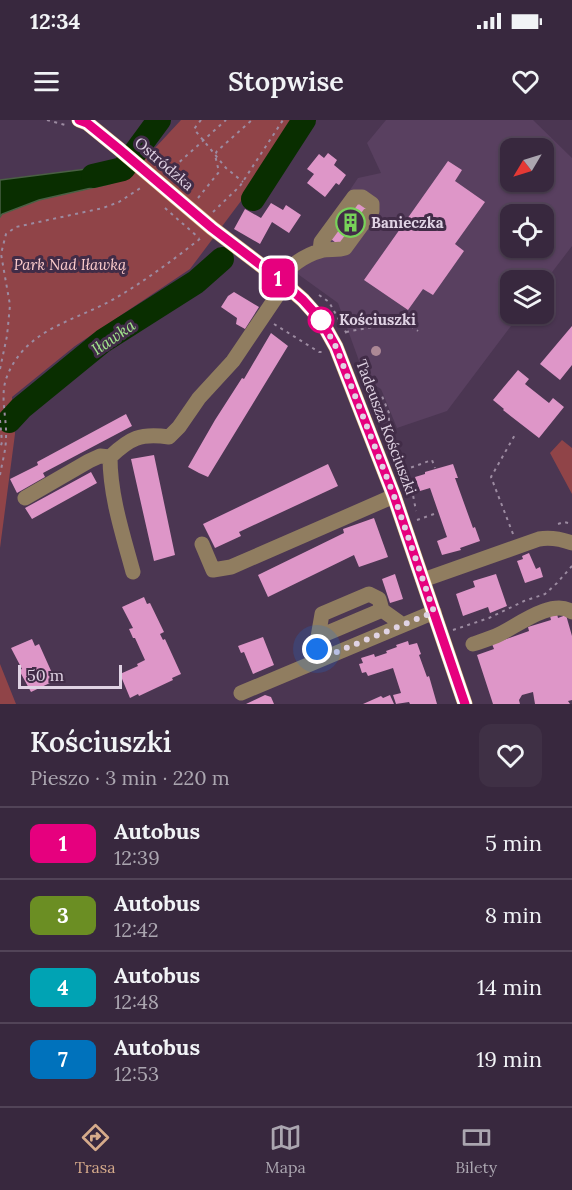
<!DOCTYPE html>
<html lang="pl">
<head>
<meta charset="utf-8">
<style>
  body { margin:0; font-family:Lora,serif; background:#3f3045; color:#f1f3f6; height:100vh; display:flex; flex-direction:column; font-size:22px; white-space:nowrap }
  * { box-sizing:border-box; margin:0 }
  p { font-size:20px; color:#aba6b0 }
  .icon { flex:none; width:33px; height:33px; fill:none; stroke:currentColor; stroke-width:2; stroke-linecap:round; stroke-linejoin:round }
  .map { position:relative; height:584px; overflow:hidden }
  .panel { display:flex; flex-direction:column; background:#38283e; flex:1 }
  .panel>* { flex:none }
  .badge { padding:0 12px; border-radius:9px; font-size:21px; line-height:39px }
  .needle { width:39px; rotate:232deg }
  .tools { position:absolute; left:500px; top:18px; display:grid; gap:12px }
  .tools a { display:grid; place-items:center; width:54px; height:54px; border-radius:12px; background:#38283e; box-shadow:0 2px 4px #0004,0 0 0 2px #524458; font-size:30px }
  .scale { position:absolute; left:18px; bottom:15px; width:104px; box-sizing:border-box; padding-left:6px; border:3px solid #e0d3e4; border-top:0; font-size:16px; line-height:21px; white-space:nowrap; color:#e0d3e4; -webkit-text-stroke:4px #412c47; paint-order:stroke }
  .you { position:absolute; width:30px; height:30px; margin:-15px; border:4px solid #fff; border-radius:50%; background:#1a73e8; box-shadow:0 0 0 9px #1a73e833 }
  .map>.badge { position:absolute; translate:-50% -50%; box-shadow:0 0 0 3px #fff }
  .round { display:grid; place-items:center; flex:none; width:63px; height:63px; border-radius:12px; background:#3f3045 }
  .head { display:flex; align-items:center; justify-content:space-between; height:102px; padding:0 30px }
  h1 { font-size:28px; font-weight:600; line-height:45px }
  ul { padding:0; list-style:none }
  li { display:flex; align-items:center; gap:18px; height:72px; padding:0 30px; border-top:2px solid #524458 }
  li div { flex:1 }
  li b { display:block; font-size:22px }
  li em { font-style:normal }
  li .badge { min-width:66px; font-weight:700; text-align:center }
  .status { display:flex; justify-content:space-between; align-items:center; height:42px; padding:0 30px; background:#38283e; direction:ltr }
  .status svg { height:16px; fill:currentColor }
  header { display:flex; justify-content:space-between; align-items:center; height:78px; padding:0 30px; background:#38283e; font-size:27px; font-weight:600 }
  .tabs { display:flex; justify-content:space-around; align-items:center; height:84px; border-top:2px solid #524458; background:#38283e; font-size:16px; color:#aba6b0 }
  .tabs a { display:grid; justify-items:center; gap:3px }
  .tabs .active { color:#d6ab8b }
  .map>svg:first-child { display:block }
</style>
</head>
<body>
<div class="status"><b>12:34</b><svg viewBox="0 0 49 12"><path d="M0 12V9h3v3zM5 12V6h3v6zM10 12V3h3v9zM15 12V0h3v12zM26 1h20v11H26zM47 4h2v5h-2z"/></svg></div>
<header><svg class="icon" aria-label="menu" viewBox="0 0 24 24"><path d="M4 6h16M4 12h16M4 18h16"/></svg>Stopwise<svg class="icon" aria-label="heart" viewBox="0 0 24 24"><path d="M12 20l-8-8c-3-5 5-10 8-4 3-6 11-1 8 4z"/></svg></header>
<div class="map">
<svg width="572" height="584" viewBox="0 0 572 584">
  <rect width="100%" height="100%" fill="#4b3652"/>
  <path fill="#594060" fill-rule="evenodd" d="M386 0H533L572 38V126L543 164V160H510V194H520L447 291 397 308 381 269 366 260 338 183 295 152 358 58 381 53 367 23ZM510 28H543V62H510ZM510 94H543V128H510Z"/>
  <path fill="#904448" d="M181 0H296L241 81 190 149 75 226 12 277 15 314 0 428V97L2 94 39 80 109 64 129 56Z
    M562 320 572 328V374L550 333Z
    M0 544 16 584H0Z"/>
  <path fill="#092e00" stroke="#4a6044" stroke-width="1.5" d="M118 45 129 56 109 64 39 80 2 94 0 97V60Z"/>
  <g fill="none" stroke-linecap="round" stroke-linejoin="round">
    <path stroke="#092e00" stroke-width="24" d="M93 56 123 49 159 0
      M253 79 304 0
      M9 301 21 288 103 221 196 162 222 139"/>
  </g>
  <path fill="#de96c8" d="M328 33 337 40 334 45 346 55 339 65 336 63 325 77 307 63 314 54 307 49 319 34 324 38Z
    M448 41 462 50 455 61 485 82 455 124 464 131 433 175 423 169 408 190 364 160Z
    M359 80 369 87 341 127 331 119Z
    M271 83 283 90 286 85 301 95 289 113 272 102 260 124 234 109 245 89 261 98Z
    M234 172 259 187 245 209 236 204 237 198 221 187 228 176Z
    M572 206V245L560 260 540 244Z
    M271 213 288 226 208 357 199 353 188 347 215 300 242 258 244 259Z
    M518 250 529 259 525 264 549 283 553 278 564 287 539 318 503 290 504 289 493 280Z
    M126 294 132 306 43 353 45 357 17 373 10 359 38 345 37 342Z
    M154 335 175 435 154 441 131 339Z
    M328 344 338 366 239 412 241 416 215 428 203 404Z
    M453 344 458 358H455L473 408 475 407 480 421 460 428 461 430 442 435 437 421 447 417 430 368 420 371 415 357 425 354V352Z
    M91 352 97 363 32 399 25 388Z
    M374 398 388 437 359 447 354 435 268 477 258 455 344 413 343 409Z
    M529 433 536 449 540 447 543 457 525 463 517 441 523 439 522 436Z
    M395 454 403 479 390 483 382 459Z
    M496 454 507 486 490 493 488 487 463 496 456 474 475 467 473 461Z
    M144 477 147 484 150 483 164 512 160 514 163 520 165 519 181 554 172 558 173 560 139 576 138 574 130 578 120 554 138 546 137 544 145 540 135 518H133L129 509 133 508 122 487Z
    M557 494 558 498 566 495 572 516V580L568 581 570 584H535L533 572 522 575 519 580 520 584H493L477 535 494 529 492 524 529 511 528 507 551 500 550 496Z
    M263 517 274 545 253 554 244 532 241 533 238 526Z
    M32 519 35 526 39 524 52 553 49 554 52 562 31 572 19 550 22 549 11 528Z
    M408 521 409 525 417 523 421 534 419 535 427 557 429 556 437 584H410L409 582 396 584 393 575 401 573 393 548 368 556 366 552 362 553 359 544 363 543 361 538 374 534 375 537 387 533 386 531 397 527 396 525Z
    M265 575 271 577 274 584H246Z
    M390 575 394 584H363L381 576 383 578Z"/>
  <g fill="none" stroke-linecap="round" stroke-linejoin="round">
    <path stroke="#9c8ba1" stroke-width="2" stroke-dasharray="3 4.5" stroke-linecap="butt" d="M47 0 65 5
      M201 0 194 9 226 48 243 62
      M170 53 175 46 226 0
      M198 78 219 52 215 35 217 31 252 0
      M165 88 199 118
      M213 92 240 66 283 0
      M319 175 329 182 348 216
      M274 204 319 232H324
      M346 212 404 201 418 211
      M0 249 7 216 10 185 1 134 6 114 16 107 103 88 119 82 142 67
      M369 274 376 278 382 276 389 293V309L413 375 416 391
      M0 300 2 322 0 329
      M404 350 432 340 435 348
      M0 355C2 343 6 330 6 318 7 298 0 278 6 259 24 209 73 202 114 179 145 161 173 140 201 118
      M417 400 437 393
      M558 404 564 402 572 404
      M513 414 491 357 516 313
      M453 510 489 498 524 481 545 474 557 463 572 446"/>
    <path stroke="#907d60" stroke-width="15" d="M279 159C288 147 305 135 320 131 328 128 337 131 345 128L372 91V84L362 77H354L321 122 320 131
      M25 378 89 341 100 336 110 337
      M202 424 213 450 231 447 394 376
      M133 452C123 415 110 376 110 337 130 318 140 313 169 317L179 307 199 278 233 241 285 164
      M423 460 539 419C551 417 561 419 572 423
      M318 517 322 494 369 474 379 479 382 490
      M473 524C482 521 492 518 500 514 518 505 553 478 572 492
      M317 541 318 517 382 490 403 505
      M241 573 434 492"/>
    <path stroke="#dfb97b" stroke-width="15" d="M79 0 87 3 119 29 212 108 279 159 303 180 321 200 336 227 394 376 465 584"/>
  </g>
  <circle fill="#ac8895" cx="376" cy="231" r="5"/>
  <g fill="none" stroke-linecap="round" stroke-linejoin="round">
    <defs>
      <path id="line" d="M79 0 87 3 119 29 212 108 279 159 303 180 321 200 336 227 394 376 465 584"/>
    </defs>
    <use href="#line" stroke="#fff" stroke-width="14"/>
    <use href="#line" stroke="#e6007e" stroke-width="9"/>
    <path stroke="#e0d3e4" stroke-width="6" stroke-dasharray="0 10.8" d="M317 529V540L434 492 394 376 336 227 321 200"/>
  </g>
  <defs>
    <symbol id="building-ring" viewBox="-11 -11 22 22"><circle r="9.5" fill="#412c47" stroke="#77d259" stroke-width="1.5"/><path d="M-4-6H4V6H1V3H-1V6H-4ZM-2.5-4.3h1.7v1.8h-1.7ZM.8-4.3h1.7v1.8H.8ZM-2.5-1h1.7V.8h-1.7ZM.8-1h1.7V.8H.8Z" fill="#77d259"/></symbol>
  </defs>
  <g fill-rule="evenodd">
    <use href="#building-ring" x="334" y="86" width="33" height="33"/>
  </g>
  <circle fill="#fff" stroke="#e6007e" stroke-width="3" cx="321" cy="200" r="12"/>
  <g text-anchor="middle" stroke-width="6" stroke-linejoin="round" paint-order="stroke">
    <g font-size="15" fill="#e0d3e4" stroke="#412c47">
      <text transform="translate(164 44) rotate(41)" y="5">Ostródzka</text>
      <text transform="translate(386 307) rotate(69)" y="5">Tadeusza Kościuszki</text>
    </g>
    <g font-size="15" font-weight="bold" fill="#e0d3e4" stroke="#412c47" text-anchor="start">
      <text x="371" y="108">Banieczka</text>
    </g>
    <g font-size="15" font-style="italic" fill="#fccccc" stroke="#412c47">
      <text x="70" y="150">Park Nad Iławką</text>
    </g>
    <g font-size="15" font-weight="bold" fill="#e0d3e4" stroke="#412c47" text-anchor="start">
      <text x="339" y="205">Kościuszki</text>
    </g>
    <g font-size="16" font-style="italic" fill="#a2e68d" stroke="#412c47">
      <text transform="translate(113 217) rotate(-35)" y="6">Iławka</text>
    </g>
  </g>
</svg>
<div class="tools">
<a><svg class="needle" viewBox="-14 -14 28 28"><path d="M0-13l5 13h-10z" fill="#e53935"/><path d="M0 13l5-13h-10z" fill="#aba6b0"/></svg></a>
<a><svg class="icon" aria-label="locate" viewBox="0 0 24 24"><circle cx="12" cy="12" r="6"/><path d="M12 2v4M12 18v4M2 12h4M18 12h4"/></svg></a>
<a><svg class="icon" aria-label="layers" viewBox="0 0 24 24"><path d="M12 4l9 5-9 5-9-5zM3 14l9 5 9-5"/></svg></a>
</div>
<div class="scale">50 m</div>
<div class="you" style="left:317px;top:529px"></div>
<b class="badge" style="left:278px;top:158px;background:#e6007e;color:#fff">1</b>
</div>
<section class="panel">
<div class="head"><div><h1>Kościuszki</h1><p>Pieszo · 3 min · 220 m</p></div><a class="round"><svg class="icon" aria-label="heart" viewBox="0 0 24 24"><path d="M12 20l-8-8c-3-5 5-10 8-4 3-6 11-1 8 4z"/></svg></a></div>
<ul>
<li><span class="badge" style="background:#e6007e;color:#fff">1</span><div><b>Autobus</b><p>12:39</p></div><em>5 min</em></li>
<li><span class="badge" style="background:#6b8e23;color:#fff">3</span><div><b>Autobus</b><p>12:42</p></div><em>8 min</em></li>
<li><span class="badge" style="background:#00a3b4;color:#fff">4</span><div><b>Autobus</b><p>12:48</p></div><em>14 min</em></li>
<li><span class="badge" style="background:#0072bc;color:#fff">7</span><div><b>Autobus</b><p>12:53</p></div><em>19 min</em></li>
</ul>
</section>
<nav class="tabs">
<a class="active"><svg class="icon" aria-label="directions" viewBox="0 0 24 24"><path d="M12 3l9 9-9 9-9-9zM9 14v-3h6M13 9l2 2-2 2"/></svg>Trasa</a>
<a><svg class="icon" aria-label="map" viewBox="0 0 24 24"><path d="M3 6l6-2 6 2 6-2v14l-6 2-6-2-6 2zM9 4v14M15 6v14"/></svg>Mapa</a>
<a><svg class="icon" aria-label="tickets" viewBox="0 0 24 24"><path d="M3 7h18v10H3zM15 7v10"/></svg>Bilety</a>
</nav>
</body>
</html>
